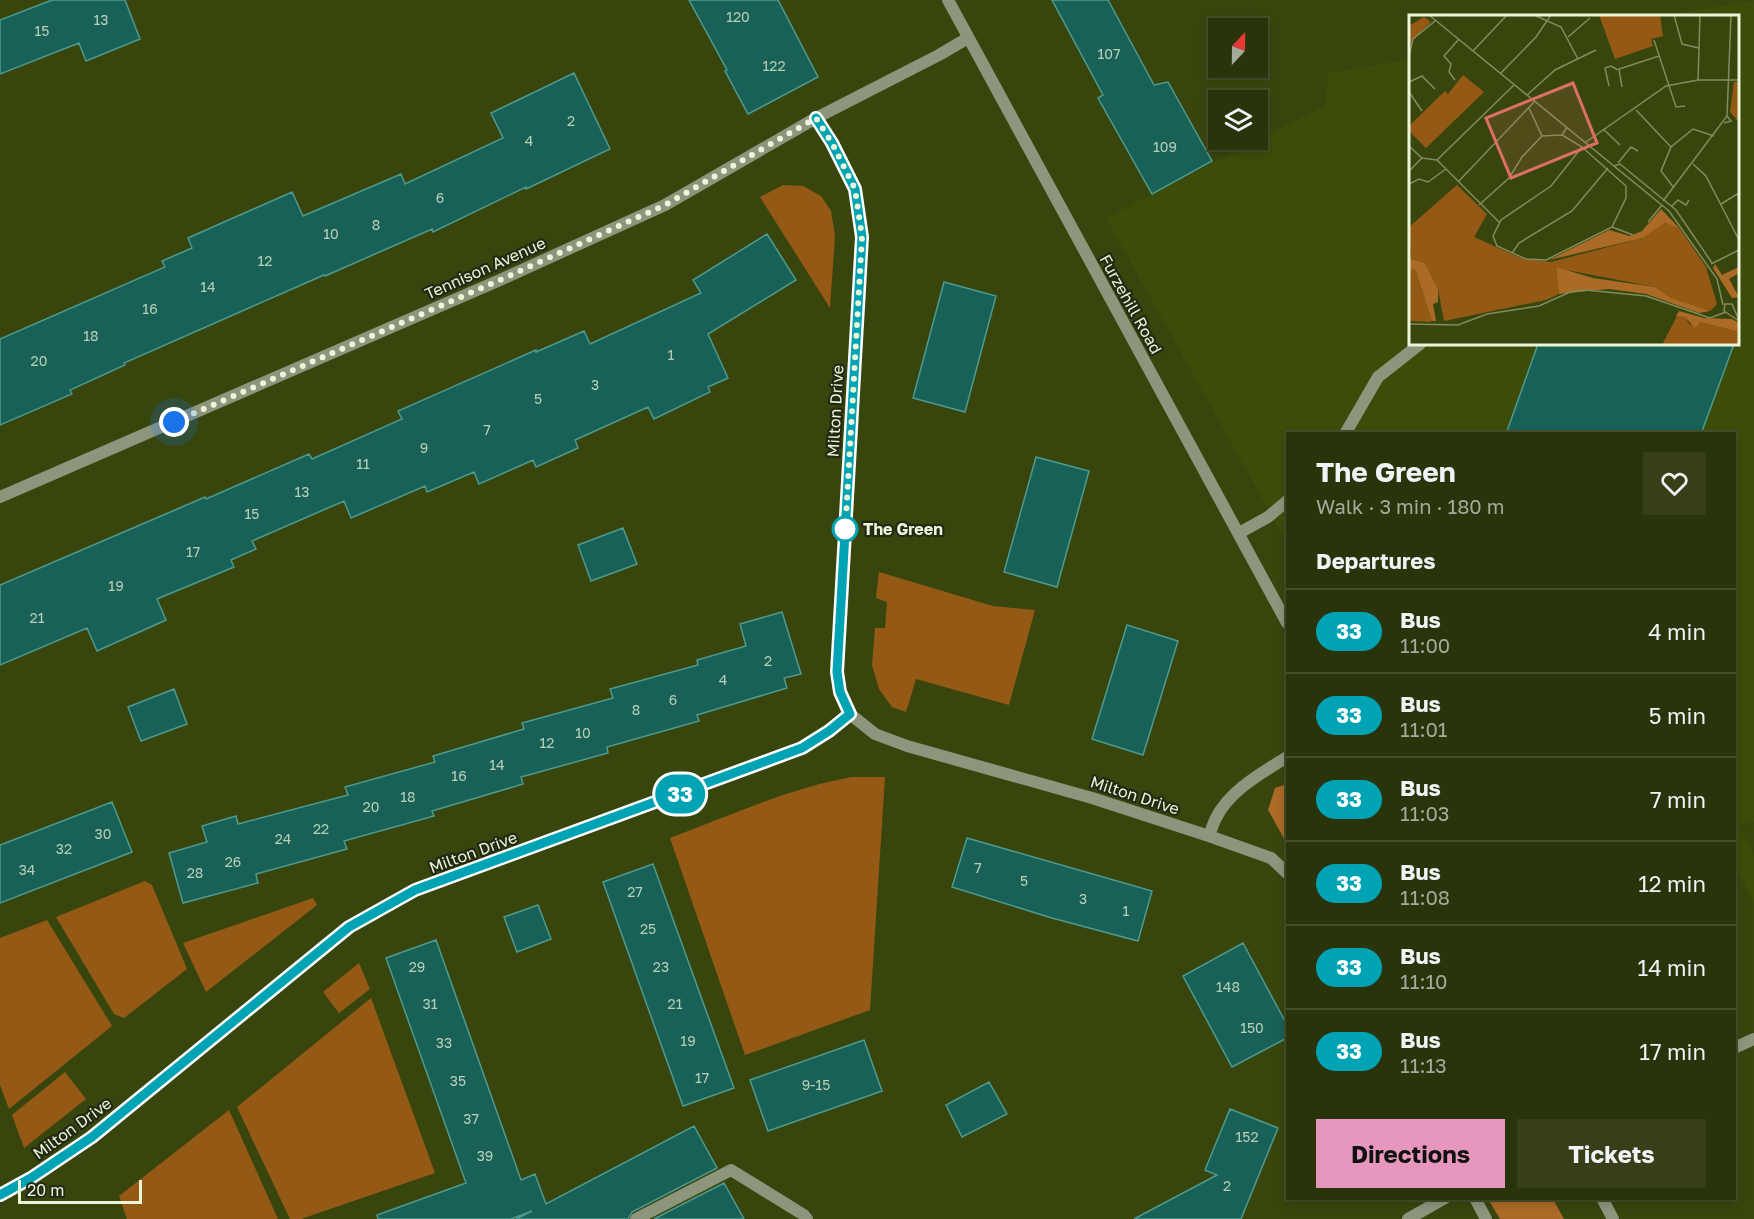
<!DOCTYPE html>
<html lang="en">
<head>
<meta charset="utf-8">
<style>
  body { margin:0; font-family:"Golos Text",sans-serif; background:#363f18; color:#f1f3f6; height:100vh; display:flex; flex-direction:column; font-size:22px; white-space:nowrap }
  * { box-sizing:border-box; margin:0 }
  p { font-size:20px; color:#a5aa9c }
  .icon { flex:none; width:33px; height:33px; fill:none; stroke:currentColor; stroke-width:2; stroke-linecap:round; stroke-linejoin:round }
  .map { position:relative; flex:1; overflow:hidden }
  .details { position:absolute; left:1286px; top:432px; width:450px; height:768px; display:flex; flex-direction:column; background:#2a340a; border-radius:0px; box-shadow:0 3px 9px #0003,0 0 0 2px #464f2b }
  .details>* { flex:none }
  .badge { padding:0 12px; border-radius:20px; font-size:21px; line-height:39px }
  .needle { width:39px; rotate:22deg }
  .buttons { position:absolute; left:1208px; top:18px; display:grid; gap:12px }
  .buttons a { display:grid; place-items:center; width:60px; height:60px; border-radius:0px; background:#2a340a; box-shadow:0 3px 9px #0003,0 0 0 2px #464f2b; font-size:30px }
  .scale { position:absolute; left:18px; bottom:15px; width:124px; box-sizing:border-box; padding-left:6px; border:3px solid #ebf5d8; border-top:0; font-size:16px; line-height:21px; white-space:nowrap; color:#ebf5d8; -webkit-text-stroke:4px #232913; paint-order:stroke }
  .you { position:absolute; width:30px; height:30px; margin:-15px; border:4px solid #fff; border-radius:50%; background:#1a73e8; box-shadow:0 0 0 9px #1a73e833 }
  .map>.badge { position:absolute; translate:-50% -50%; box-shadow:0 0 0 3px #fff }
  h2 { padding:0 30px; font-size:22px; line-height:54px }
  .round { display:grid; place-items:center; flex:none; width:63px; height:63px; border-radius:0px; background:#363f18 }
  .summary { display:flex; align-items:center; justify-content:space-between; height:102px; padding:0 30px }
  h1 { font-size:28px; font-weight:700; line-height:45px }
  .button { display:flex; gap:12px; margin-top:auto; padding:12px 30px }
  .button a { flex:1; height:69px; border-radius:0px; background:#e797bd; color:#111; font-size:24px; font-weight:700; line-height:69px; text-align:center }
  .button a+a { background:#363f18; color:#f1f3f6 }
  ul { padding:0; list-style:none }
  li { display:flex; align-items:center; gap:18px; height:84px; padding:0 30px; border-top:2px solid #464f2b }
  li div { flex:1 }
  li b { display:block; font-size:22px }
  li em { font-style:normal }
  li .badge { min-width:66px; font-weight:700; text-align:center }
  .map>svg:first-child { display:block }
</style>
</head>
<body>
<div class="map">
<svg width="1754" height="1219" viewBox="0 0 1754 1219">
  <rect width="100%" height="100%" fill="#38460e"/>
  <path fill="#3d4d09" d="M1754 1V822L1738 824 1754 855V902L1734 865V434H1287V543L1106 218 1324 106 1329 73 1410 59V344H1738V16H1660Z"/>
  <path fill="#955916" d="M783 185 803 186 821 196 831 211 835 236 830 308 760 197Z
    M879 572 993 606 1035 610 1009 705 916 679 906 712 892 707 879 689 872 665 875 628H885L887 602 876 598Z
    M852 777H885L870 1010 745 1055 670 838C730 816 789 788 852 777Z
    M145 881 152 885 187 969 124 1018 114 1014 56 917Z
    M313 898 317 905 206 992 183 943Z
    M47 920 112 1026 9 1109 0 1085V938Z
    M359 963 370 989 339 1013 323 992Z
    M371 998 435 1173 301 1219H290L237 1107Z
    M65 1072 86 1099 24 1148 12 1115Z
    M229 1110 278 1219H127L119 1196Z"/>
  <path fill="#ab6a25" d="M1287 784V844L1268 810 1275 788Z
    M1488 1199H1553L1564 1219H1500Z"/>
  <path fill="#196057" stroke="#4d9b90" stroke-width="1.5" d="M52 0H125L140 39 86 61 79 43 0 74V20Z
    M689 0H778L818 77 748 114 725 71 727 70Z
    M1052 0H1108L1154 85 1168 82 1212 161 1152 194 1098 98 1103 95Z
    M574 73 610 149 526 189V187L433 232 432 229 325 276 324 275 124 363 125 365 70 390 72 394 0 425V339L165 267 162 261 192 248 188 238 292 192 303 216 401 174 405 184 503 138 491 113Z
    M767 234 796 280 708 334 728 378 708 387 710 392 654 419 648 407 575 440 578 448 536 467 533 460 479 484 474 472 427 492 425 486 351 518 344 501 252 541 256 549 231 560 234 567 157 599 166 620 97 651 87 628 0 665V585L175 510 205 497 206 499 309 454 312 459 402 419 398 411 536 350V352L584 331 590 344 701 293 693 280Z
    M944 282 996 296 965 412 913 398Z
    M1538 344H1734L1701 434H1506Z
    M1036 457 1089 471 1057 587 1004 572Z
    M623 528 637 564 591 581 578 545Z
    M782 612 801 674 784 678 787 688 697 715 699 721 607 747 608 753 521 777 523 784 432 811 434 816 344 841 347 849 256 874 258 883 183 903 169 853 207 842 202 826 236 816 238 824 348 795 345 787 435 762 433 756 524 729 522 723 613 698 610 689 698 665 697 660 746 646 740 624Z
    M1127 625 1178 641 1143 755 1092 739Z
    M174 689 187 724 141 741 128 707Z
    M112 802 132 852 0 903V845Z
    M967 838 1152 891 1138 941 1052 918 952 887Z
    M653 864 734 1088 683 1106 603 882Z
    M538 905 551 939 517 952 504 917Z
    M436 940 521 1180 535 1174 546 1204 694 1126 717 1168 632 1212 628 1219H516L532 1211 511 1219H378L377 1215 466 1183 386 958Z
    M1243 943 1287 1025V1038L1232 1067 1183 976Z
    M864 1040 882 1091 768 1131 750 1080Z
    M989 1082 1007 1114 962 1137 946 1105Z
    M1230 1109 1278 1128 1241 1219H1134L1217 1175 1205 1170Z
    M724 1183 744 1219H654Z"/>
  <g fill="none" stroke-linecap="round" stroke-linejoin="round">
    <path stroke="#8d957d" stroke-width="12" d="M1345 434 1378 377 1420 344
      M1239 533 1268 517 1287 501
      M636 1219 731 1170 804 1215 807 1219"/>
    <path stroke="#8d957d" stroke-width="12" d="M816 118 833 143 855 189 862 237 837 672 840 692 850 714 875 734 907 746 1092 798 1209 836
      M0 497 500 280 665 205 816 118 939 55 968 38
      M1287 757C1262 773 1230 790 1216 818 1213 824 1211 830 1209 836L1271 858 1287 873
      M1734 1048 1754 1039
      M0 1195 31 1178 92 1138 349 927 415 890 803 748 829 731 850 714
      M1475 1198 1486 1219
      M1408 1219 1445 1198"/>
    <path stroke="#8d957d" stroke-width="12" d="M948 0 1287 623
      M1602 1198 1613 1219"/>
  </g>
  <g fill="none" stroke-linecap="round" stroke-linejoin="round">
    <defs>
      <path id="line" d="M0 1195 31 1178 92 1137 349 927 415 890 802 748 829 731 850 714 840 692 837 672 862 237 855 189 832 143 816 118"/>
    </defs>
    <use href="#line" stroke="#fff" stroke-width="14"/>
    <use href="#line" stroke="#00a3b4" stroke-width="9"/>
    <path stroke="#ebf5d8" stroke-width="6" stroke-dasharray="0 10.8" d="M174 422 500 280 665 205 816 118 832 143 855 189 862 237 845 535V529"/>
  </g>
  <circle fill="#fff" stroke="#00a3b4" stroke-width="3" cx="845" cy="529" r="12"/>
  <g text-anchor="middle" stroke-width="4.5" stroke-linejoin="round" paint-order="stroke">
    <g font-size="14" fill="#b6d0b8">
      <text x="738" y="22">120</text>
      <text x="101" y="25">13</text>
      <text x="42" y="36">15</text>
      <text x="1109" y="59">107</text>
      <text x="774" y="71">122</text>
      <text x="571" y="126">2</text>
      <text x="529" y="146">4</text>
      <text x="1165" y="152">109</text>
      <text x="440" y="203">6</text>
      <text x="376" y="230">8</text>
      <text x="331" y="239">10</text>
      <text x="265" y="266">12</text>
      <text x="208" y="292">14</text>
      <text x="150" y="314">16</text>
      <text x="91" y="341">18</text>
      <text x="671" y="360">1</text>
      <text x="39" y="366">20</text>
      <text x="595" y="390">3</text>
      <text x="538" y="404">5</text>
      <text x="487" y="435">7</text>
      <text x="424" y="453">9</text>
      <text x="363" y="469">11</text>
      <text x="302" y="497">13</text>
      <text x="252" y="519">15</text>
      <text x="193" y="557">17</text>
      <text x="116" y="591">19</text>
      <text x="37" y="623">21</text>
      <text x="768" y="666">2</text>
      <text x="723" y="685">4</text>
      <text x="673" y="705">6</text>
      <text x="636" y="715">8</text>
      <text x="583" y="738">10</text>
      <text x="547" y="748">12</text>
      <text x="497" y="770">14</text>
      <text x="459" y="781">16</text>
      <text x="408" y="802">18</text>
      <text x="371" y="812">20</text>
      <text x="321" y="834">22</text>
      <text x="103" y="839">30</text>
      <text x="283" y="844">24</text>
      <text x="64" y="854">32</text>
      <text x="233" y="867">26</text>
      <text x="978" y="873">7</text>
      <text x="27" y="875">34</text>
      <text x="195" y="878">28</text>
      <text x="1024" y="886">5</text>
      <text x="635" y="897">27</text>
      <text x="1083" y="904">3</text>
      <text x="1126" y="916">1</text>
      <text x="648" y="934">25</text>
      <text x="417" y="972">29</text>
      <text x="661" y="972">23</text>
      <text x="1228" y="992">148</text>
      <text x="430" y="1009">31</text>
      <text x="675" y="1009">21</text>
      <text x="1252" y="1033">150</text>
      <text x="688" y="1046">19</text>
      <text x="444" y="1048">33</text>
      <text x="702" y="1083">17</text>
      <text x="458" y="1086">35</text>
      <text x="816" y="1090">9-15</text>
      <text x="471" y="1124">37</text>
      <text x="1247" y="1142">152</text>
      <text x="485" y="1161">39</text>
      <text x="1227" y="1191">2</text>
    </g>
    <g font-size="16" fill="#ebf5d8" stroke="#232913">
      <text transform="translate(485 268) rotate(-24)" y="6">Tennison Avenue</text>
      <text transform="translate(1131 304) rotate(61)" y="6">Furzehill Road</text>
      <text transform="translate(835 411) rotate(-87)" y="6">Milton Drive</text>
      <text transform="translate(1135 795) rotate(18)" y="6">Milton Drive</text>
      <text transform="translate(473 852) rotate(-20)" y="6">Milton Drive</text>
      <text transform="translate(72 1128) rotate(-36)" y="6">Milton Drive</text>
    </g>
    <g font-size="16" font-weight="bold" fill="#ebf5d8" stroke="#232913" text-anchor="start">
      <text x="863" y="535">The Green</text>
    </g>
  </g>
  <g transform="translate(1409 15)">
    <rect width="330" height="330" fill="#38460e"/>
    <path d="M190 0H251L254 21 242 24 244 31 206 44ZM15 2 22 7 0 29V11ZM54 60 75 77 17 133 0 116V111L36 76 39 79ZM325 67H330V107L321 97ZM48 170 78 199 65 222 112 243 142 247 234 223 256 208 271 214 297 252 308 289 301 296 293 294 262 283 246 272 147 253 150 279 137 285 35 306 29 274 16 248 2 244 0 212ZM6 254 23 306 21 307 0 306V256ZM268 301 276 302 281 310 291 307 330 317V330H253Z" fill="#955916"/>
    <path d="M252 194 271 214 256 208 234 223 140 245 200 215 221 221 233 216ZM0 237 2 244 16 248 29 274V287L24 289 27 306H23L6 254 0 256ZM306 249 313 260 330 252V258L320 264 330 282 323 283 304 253ZM147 252 184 263 246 272 262 283 301 296 290 298 237 279 200 274 150 279ZM270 296 295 303 323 304 330 308V317L291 307 286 313 276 302 267 301Z" fill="#ab6a25"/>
    <path fill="none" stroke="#808c5f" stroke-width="1.5" d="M20 0 260 196 308 264 314 290M125 0 152 12 169 44M265 0 273 29 290 33M159 22 181 3M245 25 267 92 276 91M64 36 98 0M0 41 4 24 26 6M92 58 127 22 142 0M46 65 40 57 42 49 35 41 50 24M289 65 291 0M0 67 13 61 26 74M200 71 196 53 202 51 209 55M213 72 210 54 250 41M0 77 13 96M118 80 146 55 187 35M120 93 133 121 153 120M227 95 262 132M315 108 322 106 318 101 322 0M158 112 153 120 173 132 217 171V183L203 212 137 245 117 244 88 231 84 221 92 205 142 171 173 132M194 114 211 130M177 127 257 71 289 65H330M0 131 13 143 28 145M28 145 105 70M28 145 91 208M209 148 222 132 229 136M284 149 297 161 330 225M205 151 211 149 267 195 303 248M0 156 13 143M49 167 126 86M0 169 10 164 19 167 37 154M265 173 252 156 262 132 284 114 305 121M254 186 318 101M312 189 330 178M70 190 100 163 113 142 133 121M263 191 269 185 277 190 280 185M239 207 253 190M203 212 224 220M103 238 110 228 163 196 199 153M302 249 330 235M330 305 323 289H316L315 296 330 306M0 309 49 310 78 299 130 291 161 277 177 275 237 281 301 303 317 297"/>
    <path fill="#dd7066" fill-opacity="0.15" stroke="#dd7066" stroke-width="3" d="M164 68 188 128 102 163 77 103Z"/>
    <rect width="330" height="330" fill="none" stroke="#ebf5d8" stroke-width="3"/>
  </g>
</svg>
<div class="buttons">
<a><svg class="needle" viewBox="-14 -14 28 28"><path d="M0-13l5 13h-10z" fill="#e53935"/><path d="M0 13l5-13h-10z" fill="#a5aa9c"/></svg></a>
<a><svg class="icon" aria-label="layers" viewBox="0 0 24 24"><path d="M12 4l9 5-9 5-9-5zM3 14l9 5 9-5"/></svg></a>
</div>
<div class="scale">20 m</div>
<div class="you" style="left:174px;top:422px"></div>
<b class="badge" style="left:680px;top:794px;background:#00a3b4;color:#fff">33</b>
<section class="details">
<div class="summary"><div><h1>The Green</h1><p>Walk · 3 min · 180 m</p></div><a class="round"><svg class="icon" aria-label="heart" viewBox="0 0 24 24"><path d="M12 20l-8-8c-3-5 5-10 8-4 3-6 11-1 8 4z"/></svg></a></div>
<h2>Departures</h2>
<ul>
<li><span class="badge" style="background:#00a3b4;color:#fff">33</span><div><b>Bus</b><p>11:00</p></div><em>4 min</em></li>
<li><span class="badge" style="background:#00a3b4;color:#fff">33</span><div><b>Bus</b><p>11:01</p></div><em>5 min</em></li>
<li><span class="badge" style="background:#00a3b4;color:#fff">33</span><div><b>Bus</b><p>11:03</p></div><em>7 min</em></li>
<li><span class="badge" style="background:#00a3b4;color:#fff">33</span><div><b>Bus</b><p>11:08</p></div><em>12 min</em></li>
<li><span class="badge" style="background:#00a3b4;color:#fff">33</span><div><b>Bus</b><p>11:10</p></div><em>14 min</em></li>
<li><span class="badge" style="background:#00a3b4;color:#fff">33</span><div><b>Bus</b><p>11:13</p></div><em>17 min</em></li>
</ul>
<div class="button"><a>Directions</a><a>Tickets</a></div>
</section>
</div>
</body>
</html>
